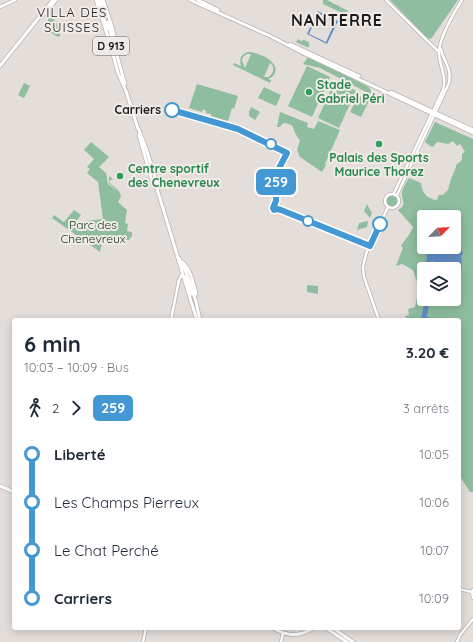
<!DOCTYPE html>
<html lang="fr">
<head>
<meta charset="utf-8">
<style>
  body { margin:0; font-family:Quicksand,sans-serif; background:#f6f6f7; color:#1f2937; height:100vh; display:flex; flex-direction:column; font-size:15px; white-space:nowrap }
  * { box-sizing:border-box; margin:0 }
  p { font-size:13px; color:#747a83 }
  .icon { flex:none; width:22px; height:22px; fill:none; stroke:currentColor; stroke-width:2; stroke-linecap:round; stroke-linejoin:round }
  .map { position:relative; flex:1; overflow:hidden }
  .details { position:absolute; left:12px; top:318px; width:449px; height:312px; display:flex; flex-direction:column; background:#fff; border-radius:4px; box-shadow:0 2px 10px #0003 }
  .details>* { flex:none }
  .badge { padding:0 8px; border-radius:6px; font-size:14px; line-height:26px }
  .needle { width:26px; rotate:66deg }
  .buttons { position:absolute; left:417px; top:210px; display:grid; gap:8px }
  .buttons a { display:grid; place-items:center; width:44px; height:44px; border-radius:4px; background:#fff; box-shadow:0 2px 10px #0003; font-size:20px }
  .map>.badge { position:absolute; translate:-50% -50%; box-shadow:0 0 0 2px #fff }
  .legs { display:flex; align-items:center; gap:6px; height:44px; padding:0 12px; font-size:13px }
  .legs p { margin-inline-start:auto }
  .overview { display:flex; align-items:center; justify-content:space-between; height:68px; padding:0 12px }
  h1 { font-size:22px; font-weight:700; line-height:30px }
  ul { padding:0 12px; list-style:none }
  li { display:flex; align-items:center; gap:14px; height:48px; font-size:15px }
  li i { display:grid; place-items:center; width:6px; height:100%; margin:0 5px; background:currentColor }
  li i::after { content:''; width:10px; height:10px; margin:-5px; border:3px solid; border-radius:50%; background:#fff }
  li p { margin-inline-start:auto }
  li:first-child i { background:linear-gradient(#0000 50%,currentColor 0) }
  li:last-child i { background:linear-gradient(currentColor 50%,#0000 0) }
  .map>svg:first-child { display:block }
</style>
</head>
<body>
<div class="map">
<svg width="473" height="642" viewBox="0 0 473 642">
  <rect width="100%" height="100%" fill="#e4deda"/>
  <path fill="#8fbd9f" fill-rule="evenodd" d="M323 0H327L333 3V4H335L348 11 346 15 323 4Z
    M390 0H458L431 39 430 38 429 40Z
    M48 11 60 28V36L58 37 48 31Z
    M298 39 301 41 304 40 309 42V47H307L296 42Z
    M248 52C257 52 280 61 275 73 274 76 271 78 268 79L271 80 270 83 233 65 234 63 241 66C239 59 241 54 248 52ZM247 54H251L245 68 242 61 243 57ZM270 63 273 66V72L269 77H264Z
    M308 57 369 87 371 91 370 94 320 68 303 64Z
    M307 66 330 77 312 117 288 106Z
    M24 83 30 86 24 98 18 95Z
    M334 83 349 90 350 87 356 91 339 128 318 118Z
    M197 84 238 96 234 109 232 108 228 121 211 116V114L206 113V111L203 109 202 112 189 108Z
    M264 87 281 95 276 106 258 98Z
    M358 95 369 101 361 117 350 112Z
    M251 107 260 112 255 120 249 116V112Z
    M280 112 308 123 307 127 314 129 318 121 340 130 325 164 326 165 322 172 300 157 297 150 300 141 295 133 292 125 285 123 282 124 280 127H277Z
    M435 122 473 139V492H470L459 475V320H407L405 316 409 315 408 309 415 307 419 288 413 270 402 264 396 266 403 248 401 246C405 239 410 235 413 227L398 210C408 204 401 201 402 193 402 188 407 182 409 178L421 183C422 193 427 199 437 200L439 195H443L448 190 451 179 456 167V165L462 160V154L465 152 460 144 457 146 453 141 448 144 437 142 433 147 430 146 425 142ZM424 217H454V247H424ZM424 269H454V299H424Z
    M91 142 109 157 99 167 106 173 108 184 118 192 109 183V176L113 179 109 181 110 183 119 191 121 196 118 202 127 210 125 223 128 224 127 231 132 232V236L129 240 115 239 113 242 103 239 100 252 52 218 54 215 64 222 74 210 81 215 71 228 69 227 72 229 78 222 103 219 98 182 87 173 90 169 87 167 94 159 84 150Z
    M386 201a6 6 0 1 1 12 0a6 6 0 1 1-12 0Z
    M367 204 372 213 370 218 364 211Z
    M367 221 368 222 367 227 357 230 359 223Z
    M307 285 318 286V294L307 292Z"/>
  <path fill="#648dcb" d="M318 11 325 15 324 16 318 14 309 34 326 42 335 22 329 19 330 17 338 21 327 44 307 34Z
    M454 241 457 247 461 248 463 253 461 257C463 266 462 274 454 280V269H440L444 266 442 262 436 264 433 261 431 262 429 265 431 267V269H426L425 263 427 259 426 251 428 247H454Z
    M425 299H431L428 310V313L426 316 430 318 428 320H421Z"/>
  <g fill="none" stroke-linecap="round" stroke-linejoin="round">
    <defs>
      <path id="minor" d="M386 0 439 52
        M0 7 15 0
        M394 193 443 90C447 77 440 67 439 54 438 40 454 12 462 0
        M385 201a7 7 0 1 1 14 0a7 7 0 1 1-14 0Z
        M397 195 449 83C452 65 443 63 441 49
        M171 320 179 280 182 274
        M379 320 364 277 363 267 366 254 388 207
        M459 589 472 592
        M473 590 472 592 473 598
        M143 642 146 628
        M281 642 283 633
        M457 642 460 635 473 619"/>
      <path id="major" d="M96 0 110 43 118 73 126 91 138 129
        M98 0 107 29
        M101 0 105 15
        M103 0C106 10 117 36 114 45L125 84
        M190 0 270 36 305 54 473 133
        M198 0 218 10
        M43 15 56 0
        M108 22 113 44
        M290 44 359 76
        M0 66 53 0
        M391 92 473 130
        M138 128 145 145 158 187 157 189C171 233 183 277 197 320
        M139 135 152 181 157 189
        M179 258C190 278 196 298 200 320
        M181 261C191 269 193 282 196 294
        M185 277 192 294 195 295
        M0 486 14 492
        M273 628C286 636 300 637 313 628
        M326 628 347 642
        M333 628 353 642"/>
    </defs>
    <use href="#minor" stroke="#b7b2ae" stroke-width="4"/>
    <use href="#major" stroke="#b7b2ae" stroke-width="4.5"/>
    <use href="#minor" stroke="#fff" stroke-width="2.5"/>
    <use href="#major" stroke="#fff" stroke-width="3"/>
  </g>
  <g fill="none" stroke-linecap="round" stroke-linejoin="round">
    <defs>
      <path id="line-1" d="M172 110 238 129 287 153 277 172 276 201 273 208 274 210 277 209 281 210 370 246 380 224"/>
    </defs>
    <use href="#line-1" stroke="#fff" stroke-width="9"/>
    <use href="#line-1" stroke="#4397d2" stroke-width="6"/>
  </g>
  <g fill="#2e9e5b" stroke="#f1ebe7" stroke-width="1.5">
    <circle cx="309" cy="92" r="4"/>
    <circle cx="379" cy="144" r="4"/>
    <circle cx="120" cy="176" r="4"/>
  </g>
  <g fill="#fff" stroke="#4397d2" stroke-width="2">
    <circle cx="172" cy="110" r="7"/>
    <circle cx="271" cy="144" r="5"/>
    <circle cx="308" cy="221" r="5"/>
    <circle cx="380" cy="224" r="7"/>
  </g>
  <g text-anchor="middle" stroke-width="4" stroke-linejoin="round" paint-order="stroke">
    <rect fill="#f1ebe7" stroke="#5d5a58" stroke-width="1" x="93" y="37" width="36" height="18" rx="3"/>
    <g font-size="11" font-weight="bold" fill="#1e1c1b">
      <text x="111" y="50">D 913</text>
    </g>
    <g font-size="12" font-weight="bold" fill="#27864d" stroke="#f1ebe7" text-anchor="start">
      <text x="317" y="89">Stade<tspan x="317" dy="14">Gabriel Péri</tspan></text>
      <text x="379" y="162" text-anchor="middle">Palais des Sports<tspan x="379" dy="14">Maurice Thorez</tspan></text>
      <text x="128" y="173">Centre sportif<tspan x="128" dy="14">des Chenevreux</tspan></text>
    </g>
    <g font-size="12" font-weight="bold" fill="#1e1c1b" stroke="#f1ebe7" text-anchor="end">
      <text x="161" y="114">Carriers</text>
    </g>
    <g font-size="12" fill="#113320" stroke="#f1ebe7">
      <text x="93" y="229">Parc des<tspan x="93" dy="14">Chenevreux</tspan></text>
    </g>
    <g font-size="13" letter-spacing="1" fill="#1e1c1b" stroke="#f1ebe7">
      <text x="72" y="17">VILLA DES<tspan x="72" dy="15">SUISSES</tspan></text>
    </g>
    <g font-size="16" font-weight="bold" letter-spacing="1" fill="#1e1c1b" stroke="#f1ebe7">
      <text x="337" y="26">NANTERRE</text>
    </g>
  </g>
</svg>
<div class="buttons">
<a><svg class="needle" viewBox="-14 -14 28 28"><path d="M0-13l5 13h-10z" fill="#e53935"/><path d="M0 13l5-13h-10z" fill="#747a83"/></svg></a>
<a><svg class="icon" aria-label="layers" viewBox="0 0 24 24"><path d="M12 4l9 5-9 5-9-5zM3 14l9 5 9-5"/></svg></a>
</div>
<b class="badge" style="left:276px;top:182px;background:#4397d2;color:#fff">259</b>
<section class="details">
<div class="overview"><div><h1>6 min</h1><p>10:03 – 10:09 · Bus</p></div><b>3.20 €</b></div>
<div class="legs"><svg class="icon" aria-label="walk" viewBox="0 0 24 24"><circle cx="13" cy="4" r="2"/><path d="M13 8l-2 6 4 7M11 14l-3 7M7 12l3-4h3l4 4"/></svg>2<svg class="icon" aria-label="forward" viewBox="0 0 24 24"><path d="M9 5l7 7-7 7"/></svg><b class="badge" style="background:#4397d2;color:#fff">259</b><p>3 arrêts</p></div>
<ul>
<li><i style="color:#4397d2"></i><b>Liberté</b><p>10:05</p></li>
<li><i style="color:#4397d2"></i><span>Les Champs Pierreux</span><p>10:06</p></li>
<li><i style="color:#4397d2"></i><span>Le Chat Perché</span><p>10:07</p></li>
<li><i style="color:#4397d2"></i><b>Carriers</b><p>10:09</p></li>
</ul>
</section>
</div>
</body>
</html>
